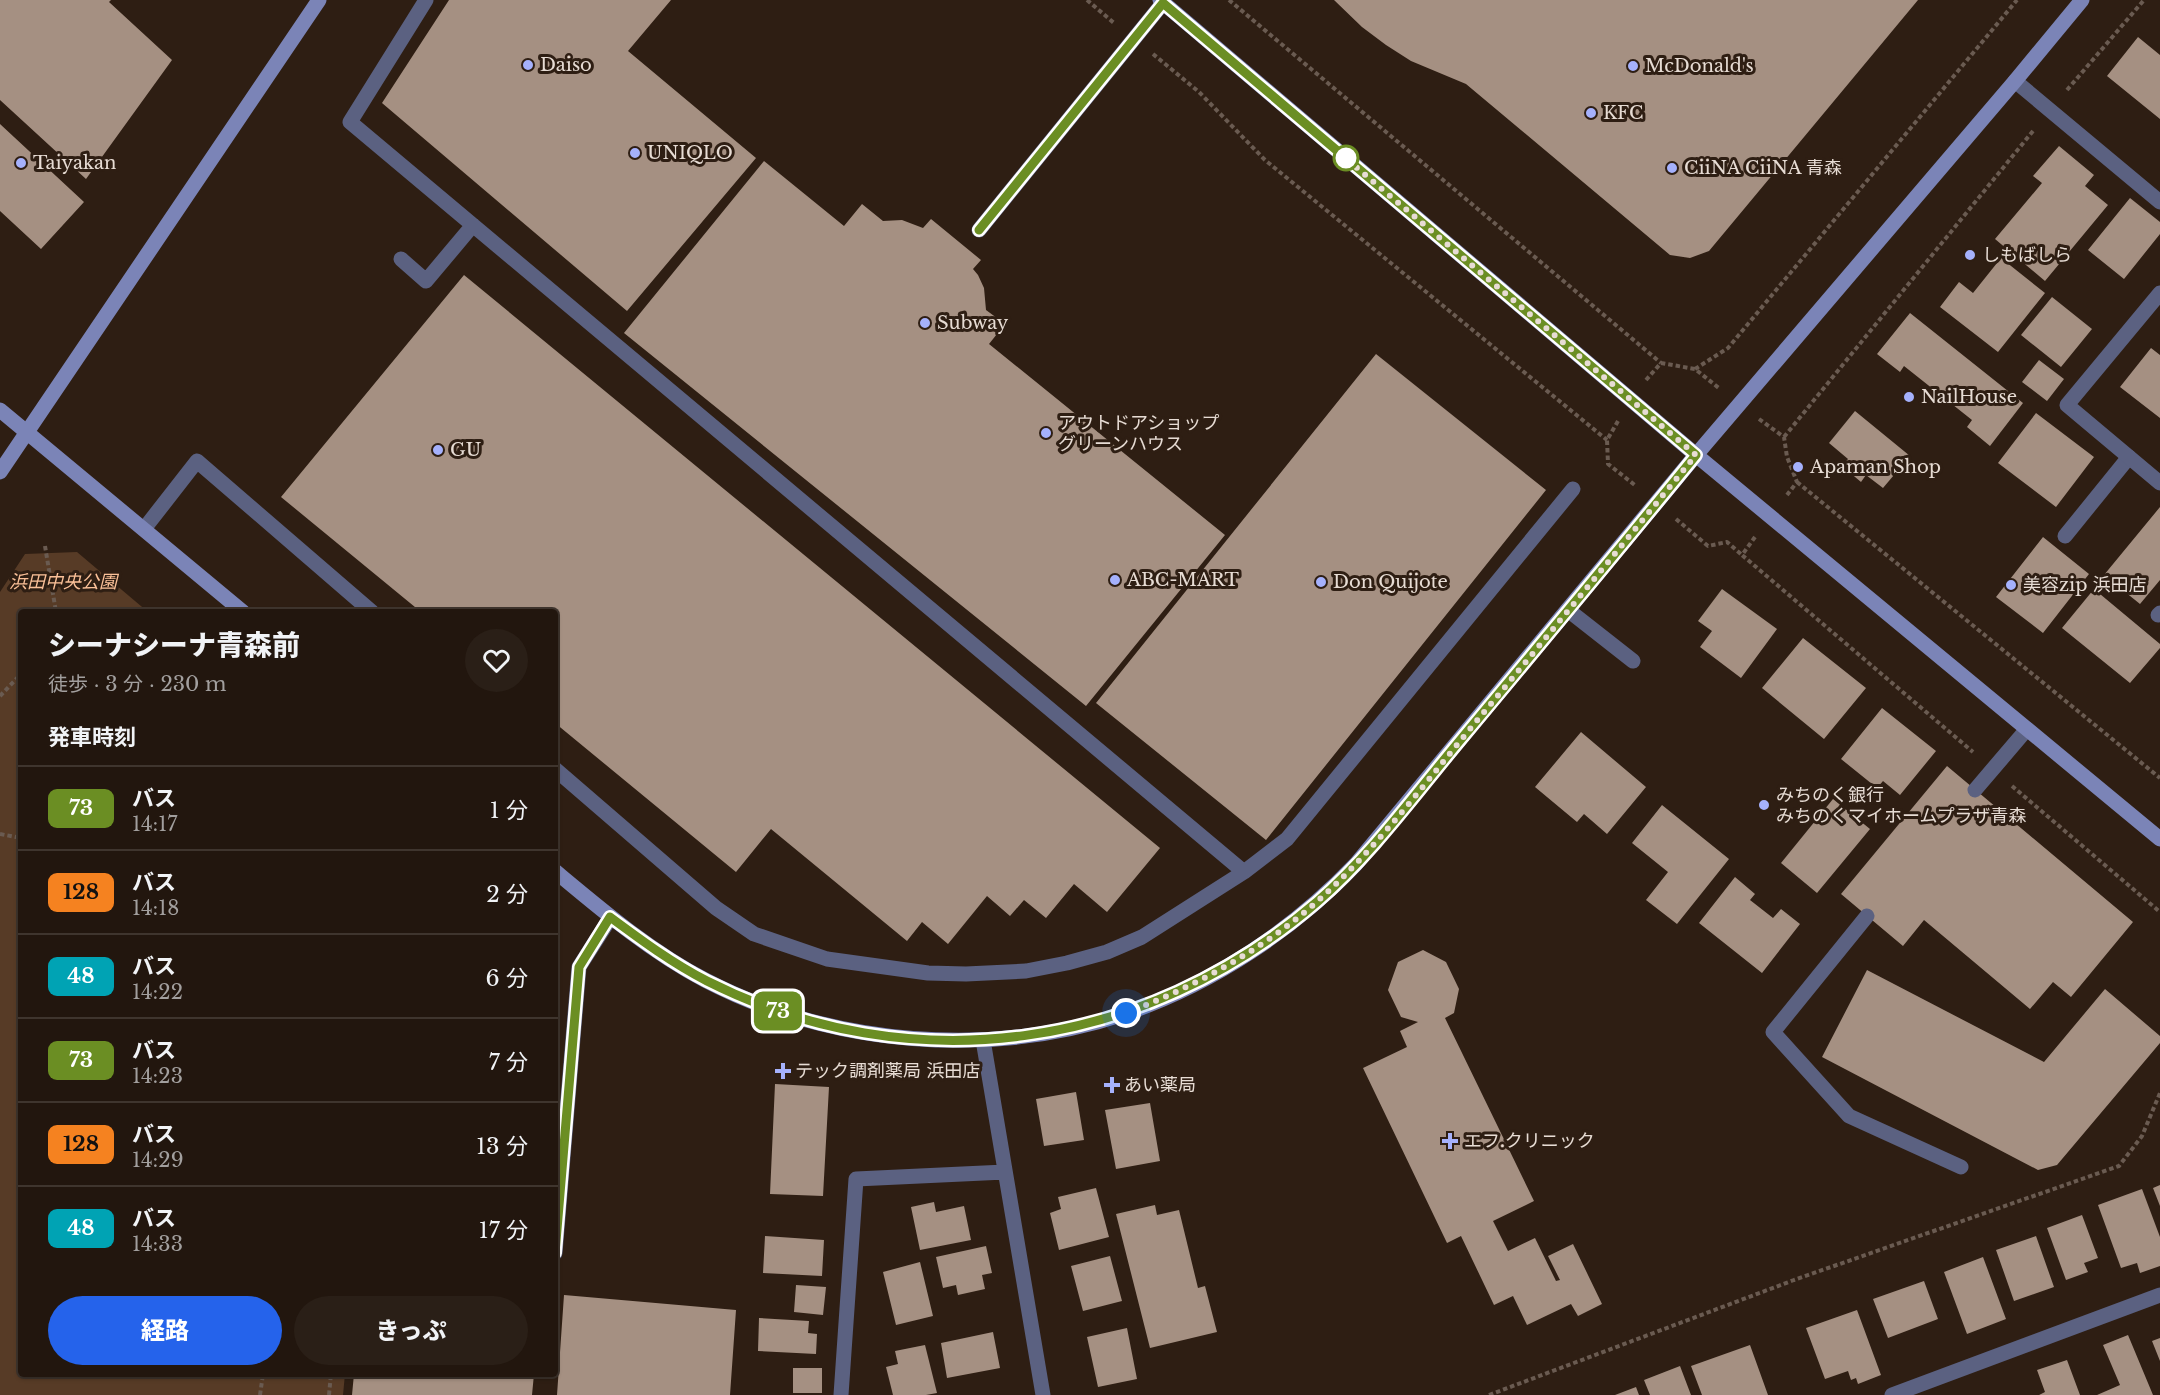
<!DOCTYPE html>
<html lang="ja">
<head>
<meta charset="utf-8">
<style>
  body { margin:0; font-family:"Libre Baskerville","Noto Sans JP",serif; background:#2a1f17; color:#f1f3f6; height:100vh; display:flex; flex-direction:column; font-size:22px; white-space:nowrap }
  * { box-sizing:border-box; margin:0 }
  p { font-size:20px; color:#a29f9e }
  .icon { flex:none; width:33px; height:33px; fill:none; stroke:currentColor; stroke-width:2; stroke-linecap:round; stroke-linejoin:round }
  .map { position:relative; flex:1; overflow:hidden }
  .sheet { position:absolute; left:18px; top:609px; width:540px; height:768px; display:flex; flex-direction:column; background:#22160e; border-radius:6px; box-shadow:0 2px 4px #0004,0 0 0 2px #3f352e }
  .sheet>* { flex:none }
  .badge { padding:0 12px; border-radius:9px; font-size:21px; line-height:39px }
  .you { position:absolute; width:30px; height:30px; margin:-15px; border:4px solid #fff; border-radius:50%; background:#1a73e8; box-shadow:0 0 0 9px #1a73e833 }
  .map>.badge { position:absolute; translate:-50% -50%; box-shadow:0 0 0 3px #fff }
  h2 { padding:0 30px; font-size:22px; line-height:54px }
  .round { display:grid; place-items:center; flex:none; width:63px; height:63px; border-radius:32px; background:#2a1f17 }
  .head { display:flex; align-items:center; justify-content:space-between; height:102px; padding:0 30px }
  h1 { font-size:28px; font-weight:800; line-height:45px }
  .cta { display:flex; gap:12px; margin-top:auto; padding:12px 30px }
  .cta a { flex:1; height:69px; border-radius:36px; background:#2563eb; color:#fff; font-size:24px; font-weight:800; line-height:69px; text-align:center }
  .cta a+a { background:#2a1f17; color:#f1f3f6 }
  ul { padding:0; list-style:none }
  li { display:flex; align-items:center; gap:18px; height:84px; padding:0 30px; border-top:2px solid #3f352e }
  li div { flex:1 }
  li b { display:block; font-size:22px }
  li em { font-style:normal }
  li .badge { min-width:66px; font-weight:700; text-align:center }
  .map>svg:first-child { display:block }
</style>
</head>
<body>
<div class="map">
<svg width="2160" height="1395" viewBox="0 0 2160 1395">
  <rect width="100%" height="100%" fill="#2e1e13"/>
  <path fill="#573b26" d="M77 552 148 612H21V1374H345L343 1395H0V592L25 554Z"/>
  <path fill="#a59082" d="M0 0H111L109 2 172 60 86 179 0 100Z
    M449 0H671L628 51 756 158 627 311 382 103Z
    M1334 0H1918L1709 251 1690 258 1670 255 1466 84 1411 61 1386 45 1362 27Z
    M2138 37 2160 55V119L2107 76Z
    M0 124 84 202 41 249 0 211Z
    M2059 146 2094 175 2085 186 2108 205 2045 281 1995 239 2042 183 2033 176Z
    M764 161 844 226 862 204 883 221 902 220 923 228 931 219 981 260 973 269 978 275 984 288 986 310 1005 324 989 344 1225 535 1086 706 624 333Z
    M2130 198 2160 222V234L2124 279 2088 250Z
    M2001 258 2045 293 1998 352 1940 307 1959 282 1973 293Z
    M464 275 1160 848 1107 912 1074 884 1046 918 1024 900 1010 916 987 896 948 944 922 922 907 941 771 829 736 872 555 723V612H421L281 497Z
    M2052 297 2092 329 2061 367 2021 335Z
    M1910 313 2023 403 1990 446 1967 427 1972 420 1904 366 1900 372 1877 354Z
    M2151 348 2160 355V418L2120 387Z
    M1376 354 1546 490 1266 840 1096 703Z
    M2039 360 2064 379 2047 401 2022 382Z
    M1855 411 1910 456 1883 488 1866 475 1861 482 1842 466 1848 459 1829 443Z
    M2036 413 2094 457 2056 507 1998 463Z
    M2160 507V580L2140 604 2104 575Z
    M2043 537 2089 574 2043 633 1996 597Z
    M1722 589 1777 629 1741 678 1700 647 1712 631 1698 621Z
    M2094 589 2160 644V648L2130 683 2062 628Z
    M1803 638 1866 688 1824 739 1762 688Z
    M1882 708 1936 751 1900 795 1883 781 1877 788 1841 759Z
    M1581 732 1646 787 1607 834 1584 814 1577 822 1535 787Z
    M1947 766 2133 922 2071 997 2053 982 2030 1009 1924 920 1903 946 1841 894Z
    M1833 799 1870 829 1817 893 1781 863Z
    M1662 805 1729 859 1677 924 1646 900 1668 872 1632 843Z
    M1735 877 1755 894 1750 900 1773 918 1781 909 1800 924 1762 973 1699 923Z
    M1423 950 1446 962 1459 989 1454 1013 1445 1018 1534 1201 1493 1221 1508 1251 1535 1238 1556 1281 1560 1280 1548 1256 1573 1244 1602 1304 1578 1316 1571 1304 1527 1325 1513 1296 1494 1305 1461 1236 1447 1243 1363 1068 1407 1047 1400 1031 1418 1022 1401 1017 1388 990 1398 962Z
    M1867 970 2044 1062 2105 989 2160 1036V1043L2057 1165 2038 1170 1822 1057Z
    M775 1084 829 1087 823 1196 770 1194Z
    M1076 1092 1084 1140 1044 1146 1036 1099Z
    M1150 1103 1160 1161 1116 1169 1105 1110Z
    M2160 1185V1206L2153 1188Z
    M1096 1188 1109 1237 1059 1250 1050 1213 1061 1209 1058 1197Z
    M2142 1189 2160 1237V1266L2140 1273 2137 1263 2121 1268 2098 1205Z
    M934 1202 936 1212 964 1206 971 1240 920 1250 911 1207Z
    M1155 1205 1157 1215 1179 1210 1198 1288 1205 1286 1217 1332 1150 1348 1116 1214Z
    M2082 1215 2098 1258 2084 1263 2088 1272 2066 1280 2047 1228Z
    M765 1236 824 1240 822 1276 763 1273Z
    M2036 1236 2054 1287 2014 1301 1996 1250Z
    M986 1246 992 1273 982 1275 985 1289 958 1295 956 1285 943 1288 936 1257Z
    M1110 1256 1122 1301 1083 1311 1071 1266Z
    M1983 1257 2006 1319 1967 1334 1944 1272Z
    M920 1262 933 1316 896 1325 883 1272Z
    M1924 1281 1938 1319 1888 1338 1873 1299Z
    M796 1285 826 1287 823 1315 794 1312Z
    M564 1295 736 1310 730 1395H557Z
    M1857 1310 1881 1375 1858 1384 1856 1378 1851 1380 1848 1371 1825 1379 1806 1328Z
    M759 1318 809 1321 808 1333 817 1334 816 1354 758 1351Z
    M1127 1328 1137 1379 1098 1387 1087 1337Z
    M993 1332 1000 1368 947 1378 941 1343Z
    M2128 1335 2153 1395H2097L2120 1385 2103 1345Z
    M2160 1338V1361L2152 1341Z
    M925 1345 937 1393 926 1395H893L886 1367 898 1364 895 1351Z
    M1750 1345 1768 1395H1702L1691 1366Z
    M2067 1360 2080 1395H2039L2045 1392 2037 1370Z
    M1680 1366 1691 1395H1650L1644 1380Z
    M793 1368H822V1393H793Z
    M354 1374H534L532 1395H352Z
    M1636 1387 1639 1395H1615Z"/>
  <g fill="none" stroke-linecap="round" stroke-linejoin="round">
    <path stroke="#6a5b51" stroke-width="4" stroke-dasharray="4.5 3" stroke-linecap="butt" d="M1087 0 1114 23
      M1229 0 1661 363
      M1153 54 1199 92 1265 160 1607 440
      M2067 90 2144 0
      M1695 369 1728 348 2017 0
      M1646 380 1661 363 1695 369 1720 389
      M1759 419 1784 437 1787 457 1797 482 1787 495
      M1618 421 1607 440 1608 464 1636 486
      M1784 437 2033 131
      M1797 482 2160 778
      M1676 519 1708 546 1727 542 1742 555
      M1755 537 1742 555 1973 752
      M45 546 56 612
      M0 696 21 674
      M2012 786 2160 912
      M0 834 21 838
      M260 1395 263 1374
      M329 1395 331 1374
      M1489 1395 1794 1280 2119 1166 2142 1136 2160 1093"/>
    <path stroke="#5b6181" stroke-width="15" d="M426 0 350 122 1244 872
      M979 230 1163 3
      M401 259 426 281 473 225
      M144 529 197 461 372 612
      M2065 536 2129 457
      M1568 610 1633 661
      M2158 615 2160 613
      M555 769 716 908 754 934 827 959 928 973 966 974 1026 971 1067 963 1107 952 1142 937 1244 872 1287 839 1573 489
      M1975 790 2027 729
      M1867 916 1773 1032 1849 1116 1961 1167
      M555 1253 579 967 611 917"/>
    <path stroke="#5b6181" stroke-width="15" d="M2015 81 2160 202
      M2160 293 2067 405 2160 483
      M983 1040 1043 1395
      M841 1395 856 1179 1005 1172
      M1892 1395 2160 1295"/>
    <path stroke="#7b84b7" stroke-width="15" d="M1160 0 1696 455 2160 839
      M0 410 243 612
      M0 472 319 0
      M555 871C603 911 650 951 705 980 832 1046 991 1059 1127 1013 1214 983 1293 930 1356 864L1696 455 2015 81 2082 0"/>
  </g>
  <g fill="none" stroke-linecap="round" stroke-linejoin="round">
    <defs>
      <path id="line" d="M555 1253 579 967 610 917C641 940 672 963 707 981 911 1084 1145 1050 1317 902 1370 856 1413 797 1457 744 1537 648 1617 552 1696 455L1163 3 979 230"/>
    </defs>
    <use href="#line" stroke="#fff" stroke-width="14"/>
    <use href="#line" stroke="#6b8e23" stroke-width="9"/>
    <path stroke="#e7dcd4" stroke-width="6" stroke-dasharray="0 10.8" d="M1126 1013C1204 983 1277 942 1337 883 1391 830 1437 768 1485 711 1556 626 1626 540 1696 455L1343 156 1346 158"/>
  </g>
  <g fill="#a5b1fc" stroke="#2e1e13" stroke-width="2">
    <circle cx="528" cy="65" r="6"/>
    <circle cx="1633" cy="66" r="6"/>
    <circle cx="1591" cy="113" r="6"/>
    <circle cx="635" cy="153" r="6"/>
    <circle cx="21" cy="163" r="6"/>
    <circle cx="1672" cy="168" r="6"/>
    <circle cx="1970" cy="255" r="6"/>
    <circle cx="925" cy="323" r="6"/>
    <circle cx="1909" cy="397" r="6"/>
    <circle cx="1046" cy="433" r="6"/>
    <circle cx="438" cy="450" r="6"/>
    <circle cx="1798" cy="467" r="6"/>
    <circle cx="1115" cy="580" r="6"/>
    <circle cx="1321" cy="582" r="6"/>
    <circle cx="2011" cy="585" r="6"/>
    <circle cx="1764" cy="805" r="6"/>
    <path d="M780 1062h6v6h6v6h-6v6h-6v-6h-6v-6h6z"/>
    <path d="M1109 1076h6v6h6v6h-6v6h-6v-6h-6v-6h6z"/>
    <path d="M1447 1132h6v6h6v6h-6v6h-6v-6h-6v-6h6z"/>
  </g>
  <circle fill="#fff" stroke="#6b8e23" stroke-width="3" cx="1346" cy="158" r="12"/>
  <g text-anchor="middle" stroke-width="6" stroke-linejoin="round" paint-order="stroke">
    <g font-size="18" fill="#e7dcd4" stroke="#2e1e13" text-anchor="start">
      <text x="540" y="71">Daiso</text>
      <text x="1645" y="72">McDonald's</text>
      <text x="1603" y="119">KFC</text>
      <text x="647" y="159">UNIQLO</text>
      <text x="33" y="169">Taiyakan</text>
      <text x="1684" y="174">CiiNA CiiNA 青森</text>
      <text x="1982" y="261">しもばしら</text>
      <text x="937" y="329">Subway</text>
      <text x="1921" y="403">NailHouse</text>
      <text x="1058" y="429">アウトドアショップ<tspan x="1058" dy="21">グリーンハウス</tspan></text>
      <text x="450" y="456">GU</text>
      <text x="1810" y="473">Apaman Shop</text>
      <text x="1127" y="586">ABC-MART</text>
      <text x="1333" y="588">Don Quijote</text>
      <text x="2023" y="591">美容zip 浜田店</text>
      <text x="1776" y="801">みちのく銀行<tspan x="1776" dy="21">みちのくマイホームプラザ青森</tspan></text>
      <text x="795" y="1077">テック調剤薬局 浜田店</text>
      <text x="1124" y="1091">あい薬局</text>
      <text x="1464" y="1147">エフ.クリニック</text>
    </g>
    <g font-size="18" font-style="italic" fill="#fac098" stroke="#2e1e13">
      <text x="63" y="588">浜田中央公園</text>
    </g>
  </g>
</svg>
<div class="you" style="left:1126px;top:1013px"></div>
<b class="badge" style="left:778px;top:1011px;background:#6b8e23;color:#fff">73</b>
<section class="sheet">
<div class="head"><div><h1>シーナシーナ青森前</h1><p>徒歩 · 3 分 · 230 m</p></div><a class="round"><svg class="icon" aria-label="heart" viewBox="0 0 24 24"><path d="M12 20l-8-8c-3-5 5-10 8-4 3-6 11-1 8 4z"/></svg></a></div>
<h2>発車時刻</h2>
<ul>
<li><span class="badge" style="background:#6b8e23;color:#fff">73</span><div><b>バス</b><p>14:17</p></div><em>1 分</em></li>
<li><span class="badge" style="background:#f58220;color:#111">128</span><div><b>バス</b><p>14:18</p></div><em>2 分</em></li>
<li><span class="badge" style="background:#00a3b4;color:#fff">48</span><div><b>バス</b><p>14:22</p></div><em>6 分</em></li>
<li><span class="badge" style="background:#6b8e23;color:#fff">73</span><div><b>バス</b><p>14:23</p></div><em>7 分</em></li>
<li><span class="badge" style="background:#f58220;color:#111">128</span><div><b>バス</b><p>14:29</p></div><em>13 分</em></li>
<li><span class="badge" style="background:#00a3b4;color:#fff">48</span><div><b>バス</b><p>14:33</p></div><em>17 分</em></li>
</ul>
<div class="cta"><a>経路</a><a>きっぷ</a></div>
</section>
</div>
</body>
</html>
